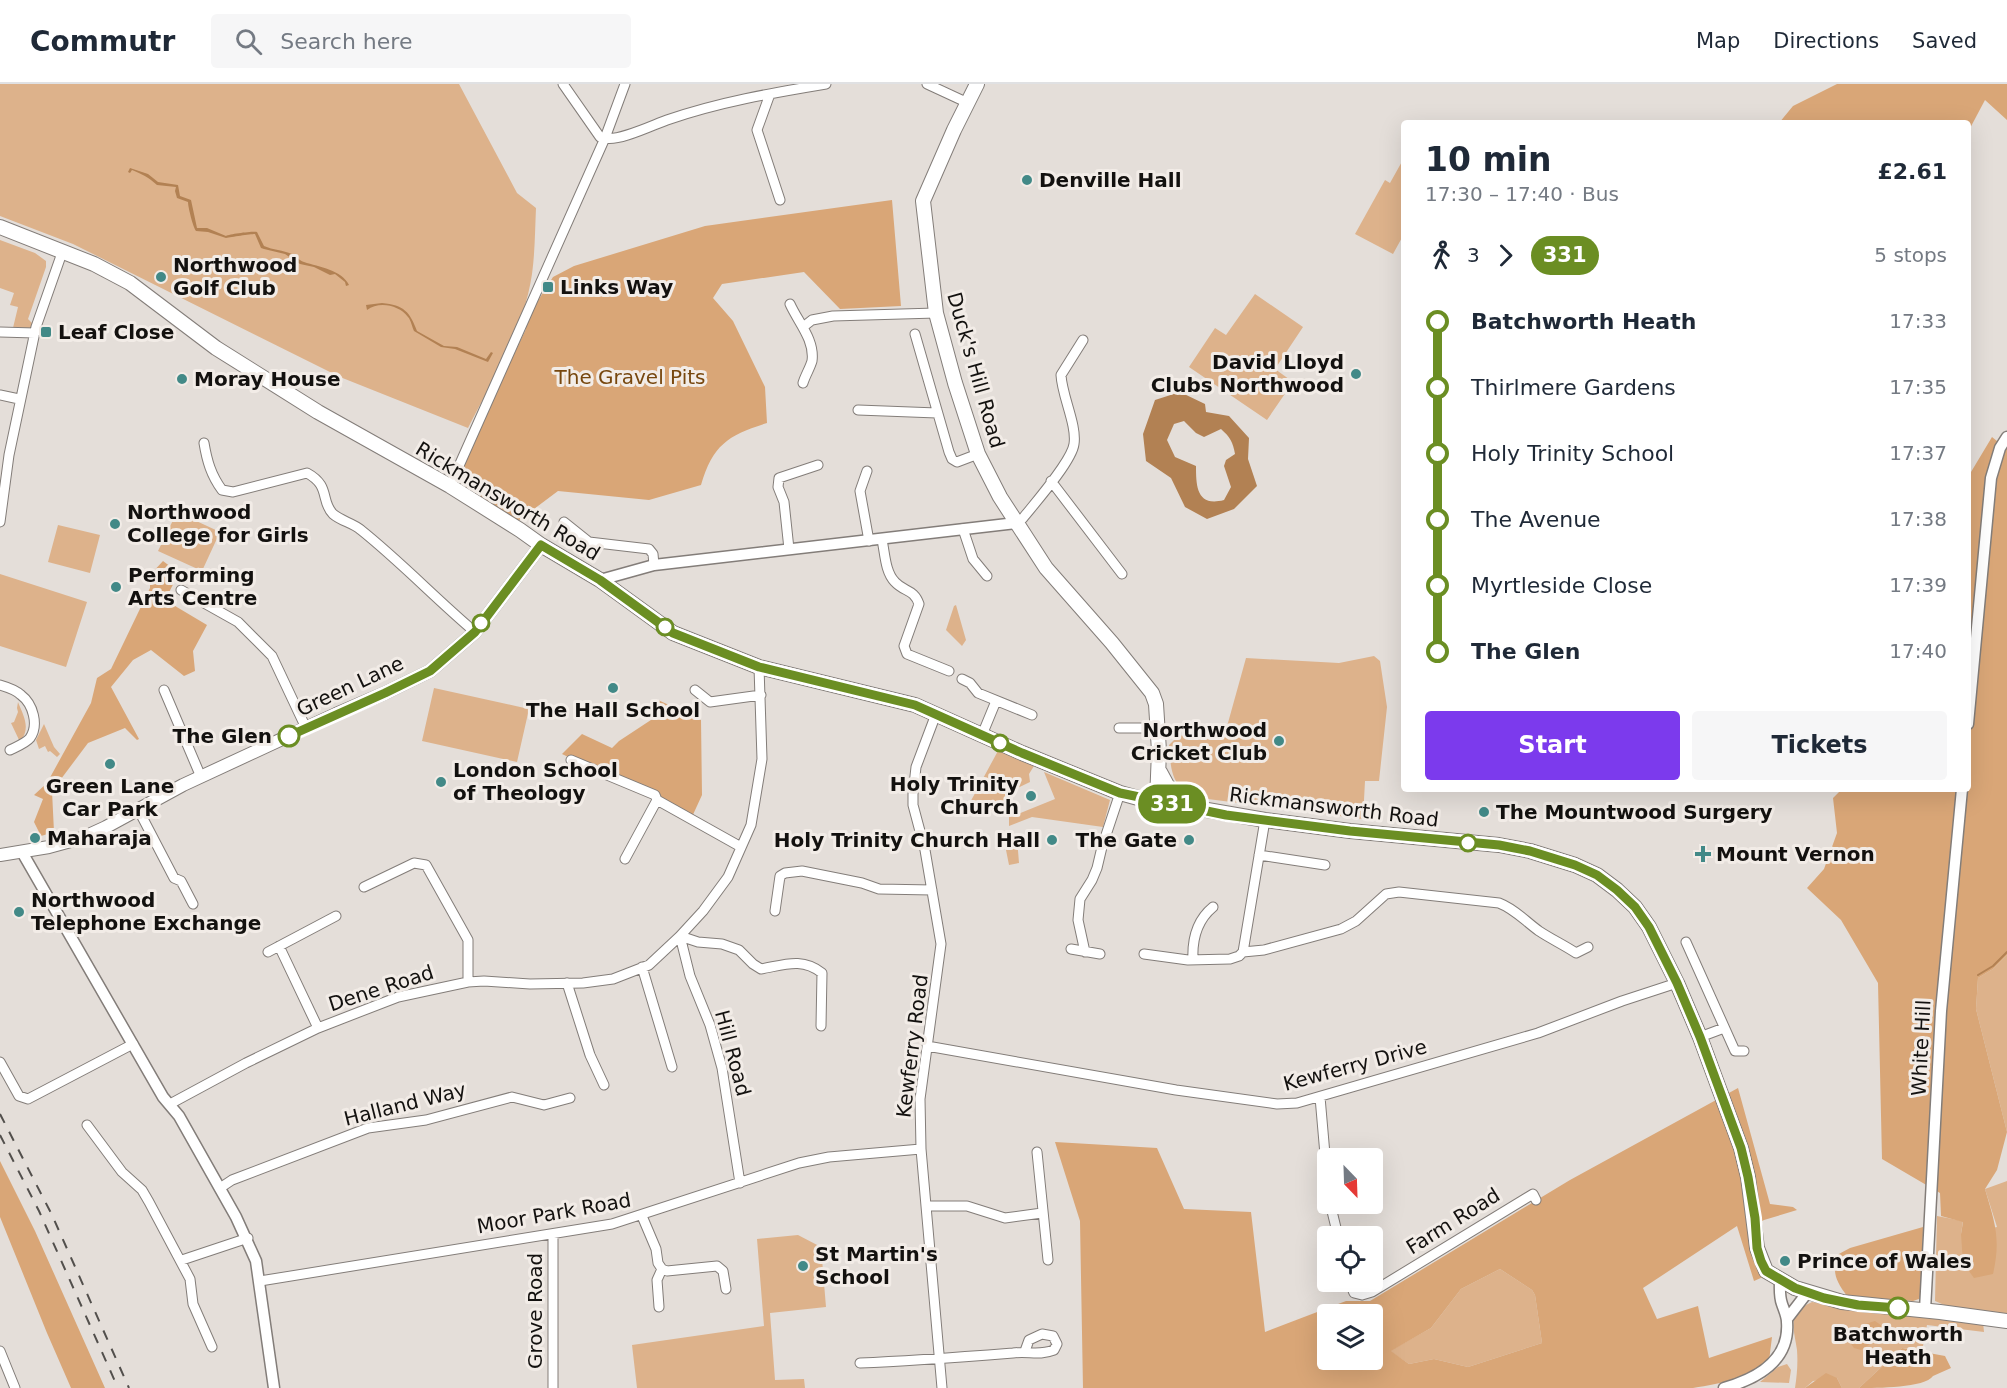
<!DOCTYPE html>
<html lang="en">
<head>
<meta charset="utf-8">
<style>
  body { margin:0; font-family:"DejaVu Sans",sans-serif; background:#f6f6f7; color:#1f2937; height:100vh; display:flex; flex-direction:column; font-size:22px; white-space:nowrap }
  * { box-sizing:border-box; margin:0 }
  p { font-size:20px; color:#747a83 }
  .icon { flex:none; width:33px; height:33px; fill:none; stroke:currentColor; stroke-width:2; stroke-linecap:round; stroke-linejoin:round }
  .map { position:relative; flex:1; overflow:hidden }
  .drawer { position:absolute; left:1401px; top:36px; width:570px; height:672px; display:flex; flex-direction:column; background:#fff; border-radius:6px; box-shadow:0 6px 24px #0002 }
  .drawer>* { flex:none }
  .badge { padding:0 12px; border-radius:20px; font-size:21px; line-height:39px }
  .needle { width:39px; rotate:157deg }
  .controls { position:absolute; left:1317px; top:1064px; display:grid; gap:12px }
  .controls a { display:grid; place-items:center; width:66px; height:66px; border-radius:6px; background:#fff; box-shadow:0 6px 24px #0002; font-size:30px }
  .map>.badge { position:absolute; translate:-50% -50%; box-shadow:0 0 0 3px #fff }
  .legs { display:flex; align-items:center; gap:9px; height:66px; padding:0 24px; font-size:20px }
  .legs p { margin-inline-start:auto }
  .head { display:flex; align-items:center; justify-content:space-between; height:102px; padding:0 24px }
  h1 { font-size:33px; font-weight:600; line-height:45px }
  .primary-button { display:flex; gap:12px; margin-top:auto; padding:12px 24px }
  .primary-button a { flex:1; height:69px; border-radius:6px; background:#7c3aed; color:#fff; font-size:24px; font-weight:600; line-height:69px; text-align:center }
  .primary-button a+a { background:#f6f6f7; color:#1f2937 }
  ul { padding:0 24px; list-style:none }
  li { display:flex; align-items:center; gap:21px; height:66px; font-size:22px }
  li i { display:grid; place-items:center; width:9px; height:100%; margin:0 8px; background:currentColor }
  li i::after { content:''; width:15px; height:15px; margin:-8px; border:4px solid; border-radius:50%; background:#fff }
  li p { margin-inline-start:auto }
  li:first-child i { background:linear-gradient(#0000 50%,currentColor 0) }
  li:last-child i { background:linear-gradient(currentColor 50%,#0000 0) }
  header { display:flex; align-items:center; gap:36px; box-sizing:border-box; height:84px; padding:0 30px; background:#fff; border-bottom:2px solid #e0e1e3 }
  header strong { font-size:28px }
  nav { display:flex; gap:33px; margin-inline-start:auto; font-size:21px }
  .search { width:420px; height:54px; background:#f6f6f7; display:flex; align-items:center; gap:15px; box-sizing:border-box; padding:0 21px; border-radius:6px; color:#747a83; font-size:22px }
  .map>svg:first-child { display:block }
</style>
</head>
<body>
<header>
<strong>Commutr</strong>
<div class="search"><svg class="icon" aria-label="search" viewBox="0 0 24 24"><circle cx="10" cy="10" r="6"/><path d="M15 15l6 6"/></svg>Search here</div>
<nav><a>Map</a><a>Directions</a><a>Saved</a></nav>
</header>
<div class="map">
<svg width="2007" height="1304" viewBox="0 0 2007 1304">
  <rect width="100%" height="100%" fill="#e4ded9"/>
  <path fill="#ddb28b" d="M0 0H459L517 109 536 124C535 146 535 168 532 190 524 245 493 295 468 344L340 293 73 160 0 132Z
    M1404 74V150L1393 170 1355 150 1385 96 1390 99Z
    M0 156 35 169 46 177V183L28 235 36 243 35 249 12 248 18 223 10 221 14 209 0 204Z
    M1255 210 1303 243 1275 285 1293 298 1267 336 1189 283 1215 244 1226 251Z
    M177 428 220 448 202 487 158 467Z
    M58 441 100 451 90 489 48 478Z
    M0 490 87 518 66 583 0 562Z
    M956 521 966 556 962 562 946 546 954 522Z
    M1374 572 1380 577 1387 623 1379 697H1365L1363 735 1200 714C1171 705 1171 687 1169 661L1178 652 1226 646 1246 574 1339 579Z
    M434 604 529 625 517 678 422 657Z
    M18 618C24 633 31 644 20 658L11 639 14 638 18 628 17 624Z
    M44 640 54 663 60 670 57 673 50 667 48 668 45 662 39 665 36 656Z
    M999 665 1034 682 1029 690 1030 698 1009 708 1018 730 1055 715 1044 688 1110 716 1103 743 1032 733 1009 742V729L967 724Z
    M1017 754 1019 779 1009 781 1004 756Z
    M2007 871V1048L1976 925 1978 894 1993 885Z
    M2007 1097V1231L1949 1223 1935 1217 1937 1132 1963 1137 1961 1150 1997 1143 1985 1105Z
    M798 1151 821 1163 826 1223 770 1229 775 1296 804 1295 805 1304H637L632 1261 764 1242 757 1155Z
    M1500 1185 1532 1206 1535 1211 1542 1259 1468 1283 1434 1275 1409 1280 1390 1267 1431 1244 1461 1205Z
    M1812 1218 1983 1238 1984 1248 1927 1241 1922 1267 1902 1264 1859 1304H1842L1837 1294 1813 1297 1805 1304H1795C1797 1291 1798 1279 1797 1266 1794 1244 1786 1230 1812 1218Z
    M1787 1280 1791 1286 1789 1299 1760 1298 1778 1283Z"/>
  <path fill="#d9a677" fill-rule="evenodd" d="M1837 0H2007V36L1985 16 1968 48V39H1779L1793 22Z
    M892 116 901 222 840 225 804 188 722 200 713 214 733 237 765 303 767 339C729 351 713 360 701 401L649 416 558 407 518 437 458 405 454 396 526 245 525 237 553 193 574 182 705 142Z
    M1992 353 2007 365V871L1993 885 1978 894 1976 925 2007 1048 1997 1086 1985 1105C1995 1139 2001 1155 1993 1190L1974 1194 1963 1179 1961 1150 1963 1138 1941 1132 1940 1109 1882 1075 1878 899 1841 836 1807 804 1824 785 1837 749 1833 714 1842 705H1968V393Z
    M163 477 179 489 165 516 207 541 193 567 195 587 184 592 151 566 133 576 111 603 139 655 137 656 125 644 88 659 52 707 54 748 41 752 34 738 43 715 34 711 47 699 91 619 97 594 111 585 150 504V491Z
    M656 615 701 636 702 711 691 735 657 716 562 670 582 650 612 664 619 657 657 632 650 625Z
    M1738 1004 1770 1120 1793 1123 1797 1126 1764 1136 1749 1144 1763 1193 1754 1197 1737 1142 1643 1204 1657 1235 1698 1222 1709 1274 1772 1253 1769 1277C1744 1296 1723 1299 1693 1304H1083L1080 1137 1055 1058 1157 1064 1184 1125 1251 1128 1265 1248 1346 1217H1370L1570 1096ZM1500 1185 1532 1206 1535 1211 1542 1259 1468 1283 1434 1275 1409 1280 1391 1267 1431 1244 1461 1205ZM1328 1230H1372V1275H1328Z
    M0 1077 35 1147 105 1304H71L47 1249 0 1133Z
    M1923 1143 1922 1209 1919 1215 1913 1217 1847 1212C1836 1197 1832 1189 1837 1171L1850 1164Z
    M1875 1237 1885 1244 1873 1258 1861 1266 1854 1264 1849 1257 1852 1248 1862 1241Z
    M1902 1264 1945 1272 1951 1284 1933 1292C1925 1304 1877 1304 1859 1304Z
    M1826 1289 1837 1294 1842 1304H1805Z"/>
  <path fill="#b28153" fill-rule="evenodd" d="M130 84 148 90 158 98 178 101 180 112 191 116 197 144H207L226 152C230 150 253 147 257 148L264 162C273 166 283 166 292 170 298 173 298 176 304 178 319 183 342 186 349 201L346 202 345 198 335 190 330 191 314 183 300 180 285 170 264 165 261 164 255 150C250 150 231 153 226 154L208 148 196 147C193 143 188 123 188 118L177 114 175 107 176 103 157 101C148 93 142 90 132 86L130 89 128 88Z
    M382 219C404 221 410 228 417 247L444 262 457 263 486 275 491 268 493 269 488 278 455 265 441 263 414 247C412 243 411 236 408 233 399 221 379 217 367 226L366 221Z
    M1180 308 1205 320 1206 328 1229 332 1249 354 1248 375 1257 402 1234 425 1207 435 1185 423 1171 394 1146 377 1143 350 1155 316ZM1184 337 1196 349 1204 353 1221 345C1230 353 1233 358 1235 370L1226 376 1224 382 1231 403 1224 416C1197 423 1196 403 1196 382L1175 373 1167 356 1174 340Z"/>
  <g fill="none" stroke-linecap="round" stroke-linejoin="round">
    <path stroke="#b28153" stroke-width="2" d="M1978 891 1993 882 2007 868"/>
    <defs>
      <path id="minor" d="M563 0 600 53 605 54
        M927 0 968 19
        M770 10 757 46 780 116
        M605 54C618 58 653 41 667 36 719 18 772 9 826 0
        M790 220C798 238 815 256 812 277 810 284 805 292 803 299
        M803 243 812 236 833 232 936 229
        M0 248 35 249
        M915 250 949 368 952 375 957 378 978 370
        M0 311 19 315
        M858 326 937 329
        M204 359C207 377 211 391 222 406L233 408 307 389C331 402 320 417 333 430 341 437 353 439 361 446 401 478 436 515 475 548
        M867 387 860 407 869 457
        M1051 397 1122 490
        M450 402 605 54 625 0
        M0 438 9 371 36 243 63 166
        M564 438 589 458 649 465 653 470 654 481
        M1016 439 1023 434C1035 419 1072 377 1074 360 1077 341 1062 312 1061 291L1083 256
        M963 445 973 475 987 492
        M882 456C885 469 885 488 895 498 904 508 914 505 919 520L904 562 907 570 949 587
        M789 465 784 418 778 403 779 394 818 381
        M181 506 238 538 272 572 306 644
        M962 595 970 599 978 609 1032 631
        M0 601C7 603 16 606 21 611 33 620 39 641 30 654 26 659 16 663 10 666
        M164 606 201 693
        M695 606 710 618 761 611
        M936 630 916 683 913 710V721L925 766 941 860 920 1015 921 1065 942 1304
        M1119 644H1158
        M982 651 996 617
        M571 676 655 711 657 716 741 763
        M138 725 174 794 181 797 193 820
        M1259 771 1325 781
        M625 775 657 716
        M364 803 414 779 426 781 468 856V898
        M775 827 780 792 785 789 802 787 862 799 879 805 932 806
        M680 852 690 892 710 941 722 984 740 1099
        M680 852 698 858 722 860 739 866 753 880 761 885C784 881 802 873 822 889L821 942
        M1686 858 1735 967H1744
        M279 862 318 944
        M1071 865 1100 870
        M268 868 336 832
        M1085 868 1078 836 1080 815 1092 796 1097 784 1102 763 1120 709
        M1243 868 1265 736
        M1144 870 1188 876 1230 875 1239 872 1243 868 1264 866 1341 845 1356 837 1386 810 1399 808 1499 819C1515 825 1525 837 1539 847 1551 855 1564 861 1576 869L1588 863
        M1193 876C1192 856 1196 837 1213 823
        M642 883 672 983
        M567 899 590 971 604 1001
        M1700 953 1724 944
        M927 962 1176 1006 1277 1020 1297 1019 1538 949 1622 917 1677 899
        M0 978 19 1012 28 1015 133 960
        M1320 1013 1328 1105
        M170 1020 246 979 318 944 398 913 468 898 484 897 530 900 583 899 613 895 649 881 680 852 703 827 728 793 751 741 762 675 759 583
        M87 1041 122 1088 142 1106 149 1118 190 1195 193 1220 212 1263
        M1037 1068 1048 1176
        M220 1104 232 1096 368 1044 426 1036 512 1013 544 1021 570 1014
        M1330 1119 1338 1152
        M926 1122H967L1005 1134 1042 1129
        M642 1132 656 1165 658 1179 662 1185 657 1196 659 1223
        M553 1151V1304
        M182 1176 248 1154
        M662 1185 667 1187 717 1182 723 1187 726 1205
        M260 1197 612 1140 799 1079 829 1073 921 1065
        M1349 1197 1354 1209 1362 1211 1372 1208 1533 1110 1536 1116
        M0 1267 15 1304
        M860 1279C911 1277 962 1273 1013 1269 1030 1267 1038 1272 1054 1266L1057 1260 1053 1252 1042 1250 1029 1256 1025 1267"/>
      <path id="tertiary" d="M600 496 654 481 1016 439
        M1968 640 1991 394 2000 364 2007 353
        M22 768 163 1013 179 1032 236 1133 256 1177 274 1304
        M1925 1226 1941 927 1962 705
        M1787 1235 1807 1209
        M1724 1304C1756 1295 1790 1277 1787 1238 1787 1232 1784 1226 1782 1220 1779 1212 1780 1204 1780 1196"/>
      <path id="secondary" d="M0 771 49 763 82 754 106 743 183 701 336 630 385 609 430 587 475 548 541 461"/>
      <path id="primary" d="M977 0 954 46 923 117 936 229 955 299 978 370 1000 413 1046 484 1112 559 1152 609 1156 620 1159 667 1157 717
        M0 143 94 180 130 199 216 264 318 328 450 402 520 446 541 461 600 496 673 549 759 583 915 621 1022 669 1120 709 1138 714 1265 736 1350 747 1499 761 1530 767 1575 781 1597 791 1617 806 1635 823 1649 843 1677 899 1700 953 1741 1064 1748 1093 1757 1164 1766 1187 1795 1204 1842 1218 1940 1228 2007 1237
        M1160 688 1167 701 1185 723"/>
    </defs>
    <use href="#minor" stroke="#837d79" stroke-width="11"/>
    <use href="#tertiary" stroke="#837d79" stroke-width="13"/>
    <use href="#secondary" stroke="#837d79" stroke-width="14"/>
    <use href="#primary" stroke="#837d79" stroke-width="16"/>
    <use href="#minor" stroke="#fff" stroke-width="9"/>
    <use href="#tertiary" stroke="#fff" stroke-width="10"/>
    <use href="#secondary" stroke="#fff" stroke-width="12"/>
    <use href="#primary" stroke="#fff" stroke-width="14"/>
    <path stroke="#524f4c" stroke-width="2" stroke-dasharray="10 10" stroke-linecap="butt" d="M0 1030 52 1131 129 1304
      M0 1051 39 1127 118 1304"/>
  </g>
  <g fill="none" stroke-linecap="round" stroke-linejoin="round">
    <defs>
      <path id="line-1" d="M289 652 385 609 430 587 475 548 541 461 600 496 673 549 759 583 915 621 1022 669 1120 709 1226 731 1350 747 1499 761 1530 767 1575 781 1597 791 1617 806 1635 823 1649 843 1677 899 1700 953 1741 1064 1748 1093 1755 1134 1757 1164 1761 1177 1766 1187 1795 1204 1824 1214 1858 1221 1898 1224"/>
    </defs>
    <use href="#line-1" stroke="#fff" stroke-width="14"/>
    <use href="#line-1" stroke="#6b8e23" stroke-width="9"/>
  </g>
  <g fill="#428987" stroke="#f2ece7" stroke-width="2">
    <circle cx="1027" cy="96" r="6"/>
    <circle cx="161" cy="193" r="6"/>
    <rect x="542" y="197" width="12" height="12" rx="3"/>
    <rect x="40" y="242" width="12" height="12" rx="3"/>
    <circle cx="1356" cy="290" r="6"/>
    <circle cx="182" cy="295" r="6"/>
    <circle cx="115" cy="440" r="6"/>
    <circle cx="116" cy="503" r="6"/>
    <circle cx="613" cy="604" r="6"/>
    <circle cx="1279" cy="657" r="6"/>
    <circle cx="110" cy="680" r="6"/>
    <circle cx="441" cy="698" r="6"/>
    <circle cx="1031" cy="712" r="6"/>
    <circle cx="1484" cy="728" r="6"/>
    <circle cx="35" cy="754" r="6"/>
    <circle cx="1052" cy="756" r="6"/>
    <circle cx="1189" cy="756" r="6"/>
    <path d="M1700 761h6v6h6v6h-6v6h-6v-6h-6v-6h6z"/>
    <circle cx="19" cy="828" r="6"/>
    <circle cx="1785" cy="1177" r="6"/>
    <circle cx="803" cy="1182" r="6"/>
  </g>
  <g fill="#fff" stroke="#6b8e23" stroke-width="3">
    <circle cx="481" cy="539" r="8"/>
    <circle cx="665" cy="543" r="8"/>
    <circle cx="289" cy="652" r="10"/>
    <circle cx="1000" cy="659" r="8"/>
    <circle cx="1468" cy="759" r="8"/>
    <circle cx="1898" cy="1224" r="10"/>
  </g>
  <g text-anchor="middle" stroke-width="6" stroke-linejoin="round" paint-order="stroke">
    <g font-size="20" font-weight="bold" fill="#13110f" stroke="#f2ece7" text-anchor="start">
      <text x="1039" y="103">Denville Hall</text>
      <text x="173" y="188">Northwood<tspan x="173" dy="23">Golf Club</tspan></text>
      <text x="560" y="210">Links Way</text>
      <text x="58" y="255">Leaf Close</text>
      <text x="1344" y="285" text-anchor="end">David Lloyd<tspan x="1344" dy="23">Clubs Northwood</tspan></text>
      <text x="194" y="302">Moray House</text>
      <text x="127" y="435">Northwood<tspan x="127" dy="23">College for Girls</tspan></text>
      <text x="128" y="498">Performing<tspan x="128" dy="23">Arts Centre</tspan></text>
      <text x="613" y="633" text-anchor="middle">The Hall School</text>
      <text x="1267" y="653" text-anchor="end">Northwood<tspan x="1267" dy="23">Cricket Club</tspan></text>
      <text x="453" y="693">London School<tspan x="453" dy="23">of Theology</tspan></text>
      <text x="1019" y="707" text-anchor="end">Holy Trinity<tspan x="1019" dy="23">Church</tspan></text>
      <text x="110" y="709" text-anchor="middle">Green Lane<tspan x="110" dy="23">Car Park</tspan></text>
      <text x="1496" y="735">The Mountwood Surgery</text>
      <text x="47" y="761">Maharaja</text>
      <text x="1040" y="763" text-anchor="end">Holy Trinity Church Hall</text>
      <text x="1177" y="763" text-anchor="end">The Gate</text>
      <text x="1716" y="777">Mount Vernon</text>
      <text x="31" y="823">Northwood<tspan x="31" dy="23">Telephone Exchange</tspan></text>
      <text x="815" y="1177">St Martin's<tspan x="815" dy="23">School</tspan></text>
      <text x="1797" y="1184">Prince of Wales</text>
    </g>
    <g font-size="20" fill="#13110f" stroke="#f2ece7">
      <text transform="translate(976 286) rotate(74)" y="7">Duck's Hill Road</text>
      <text transform="translate(508 417) rotate(31)" y="7">Rickmansworth Road</text>
      <text transform="translate(350 602) rotate(-25)" y="7">Green Lane</text>
      <text transform="translate(1334 723) rotate(7)" y="7">Rickmansworth Road</text>
      <text transform="translate(381 904) rotate(-18)" y="7">Dene Road</text>
      <text transform="translate(912 962) rotate(-83)" y="7">Kewferry Road</text>
      <text transform="translate(1921 964) rotate(-87)" y="7">White Hill</text>
      <text transform="translate(733 969) rotate(75)" y="7">Hill Road</text>
      <text transform="translate(1355 981) rotate(-15)" y="7">Kewferry Drive</text>
      <text transform="translate(405 1020) rotate(-14)" y="7">Halland Way</text>
      <text transform="translate(554 1129) rotate(-10)" y="7">Moor Park Road</text>
      <text transform="translate(1453 1137) rotate(-32)" y="7">Farm Road</text>
      <text transform="translate(535 1227) rotate(-90)" y="7">Grove Road</text>
    </g>
    <g font-size="20" fill="#77470e" stroke="#f2ece7">
      <text x="630" y="300">The Gravel Pits</text>
    </g>
    <g font-size="20" font-weight="bold" fill="#13110f" stroke="#f2ece7" text-anchor="end">
      <text x="272" y="659">The Glen</text>
      <text x="1898" y="1257" text-anchor="middle">Batchworth<tspan x="1898" dy="23">Heath</tspan></text>
    </g>
  </g>
</svg>
<div class="controls">
<a><svg class="needle" viewBox="-14 -14 28 28"><path d="M0-13l5 13h-10z" fill="#e53935"/><path d="M0 13l5-13h-10z" fill="#747a83"/></svg></a>
<a><svg class="icon" aria-label="locate" viewBox="0 0 24 24"><circle cx="12" cy="12" r="6"/><path d="M12 2v4M12 18v4M2 12h4M18 12h4"/></svg></a>
<a><svg class="icon" aria-label="layers" viewBox="0 0 24 24"><path d="M12 4l9 5-9 5-9-5zM3 14l9 5 9-5"/></svg></a>
</div>
<b class="badge" style="left:1172px;top:720px;background:#6b8e23;color:#fff">331</b>
<section class="drawer">
<div class="head"><div><h1>10 min</h1><p>17:30 – 17:40 · Bus</p></div><b>£2.61</b></div>
<div class="legs"><svg class="icon" aria-label="walk" viewBox="0 0 24 24"><circle cx="13" cy="4" r="2"/><path d="M13 8l-2 6 4 7M11 14l-3 7M7 12l3-4h3l4 4"/></svg>3<svg class="icon" aria-label="forward" viewBox="0 0 24 24"><path d="M9 5l7 7-7 7"/></svg><b class="badge" style="background:#6b8e23;color:#fff">331</b><p>5 stops</p></div>
<ul>
<li><i style="color:#6b8e23"></i><b>Batchworth Heath</b><p>17:33</p></li>
<li><i style="color:#6b8e23"></i><span>Thirlmere Gardens</span><p>17:35</p></li>
<li><i style="color:#6b8e23"></i><span>Holy Trinity School</span><p>17:37</p></li>
<li><i style="color:#6b8e23"></i><span>The Avenue</span><p>17:38</p></li>
<li><i style="color:#6b8e23"></i><span>Myrtleside Close</span><p>17:39</p></li>
<li><i style="color:#6b8e23"></i><b>The Glen</b><p>17:40</p></li>
</ul>
<div class="primary-button"><a>Start</a><a>Tickets</a></div>
</section>
</div>
</body>
</html>
